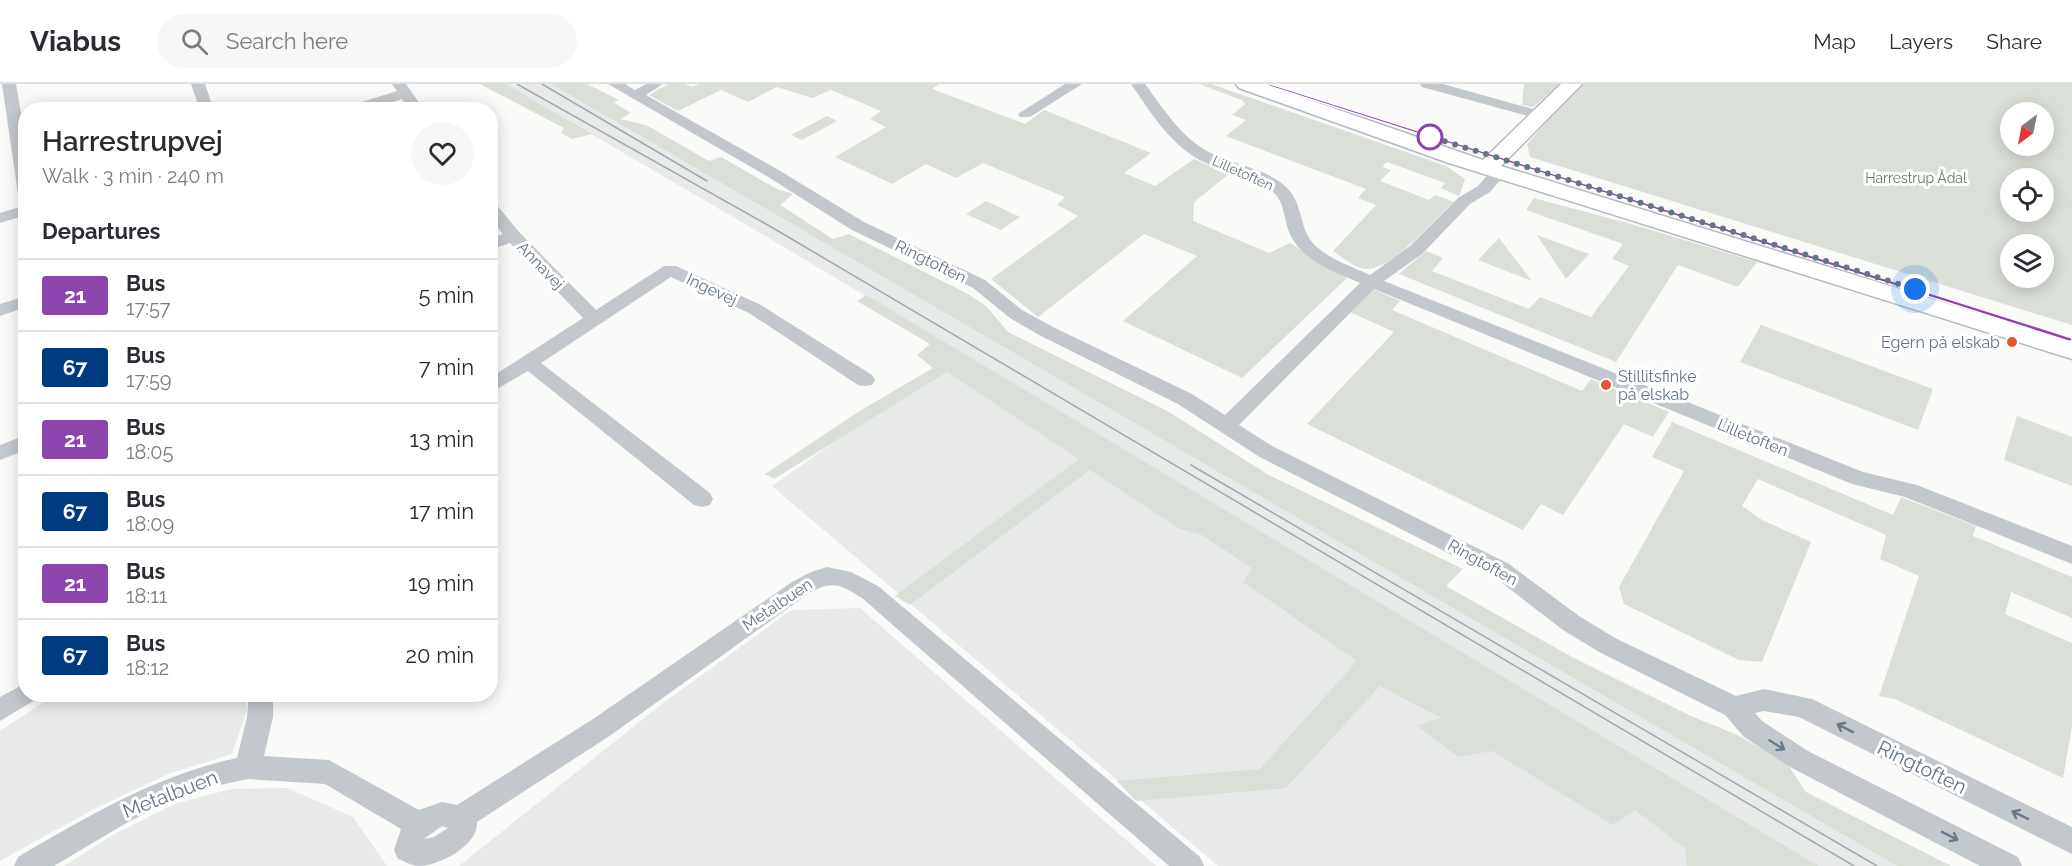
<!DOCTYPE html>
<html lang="en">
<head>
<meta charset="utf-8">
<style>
  body { margin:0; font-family:Raleway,sans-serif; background:#f7f7f7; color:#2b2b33; height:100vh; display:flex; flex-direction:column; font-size:22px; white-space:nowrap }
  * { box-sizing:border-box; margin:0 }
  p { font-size:20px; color:#7c7c81 }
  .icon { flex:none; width:33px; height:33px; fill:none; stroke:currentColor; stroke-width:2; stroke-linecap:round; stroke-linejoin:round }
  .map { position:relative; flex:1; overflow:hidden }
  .drawer { position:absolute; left:18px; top:18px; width:480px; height:600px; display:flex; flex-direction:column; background:#fff; border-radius:24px; box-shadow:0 3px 15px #0003 }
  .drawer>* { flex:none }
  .badge { padding:0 12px; border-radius:4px; font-size:21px; line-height:39px }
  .needle { width:39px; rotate:212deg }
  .tools { position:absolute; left:2000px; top:18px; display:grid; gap:12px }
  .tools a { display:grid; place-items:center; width:54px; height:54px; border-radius:50%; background:#fff; box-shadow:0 3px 15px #0003; font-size:30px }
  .you { position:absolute; width:30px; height:30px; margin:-15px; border:4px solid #fff; border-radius:50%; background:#1a73e8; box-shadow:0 0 0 9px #1a73e833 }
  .map>.badge { position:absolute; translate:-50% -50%; box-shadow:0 0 0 3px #fff }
  h2 { padding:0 24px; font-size:22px; line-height:54px }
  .round { display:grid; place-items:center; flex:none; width:63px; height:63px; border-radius:32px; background:#f7f7f7 }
  .headline { display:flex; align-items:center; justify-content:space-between; height:102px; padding:0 24px }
  h1 { font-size:28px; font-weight:600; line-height:45px }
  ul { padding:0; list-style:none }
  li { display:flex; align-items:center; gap:18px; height:72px; padding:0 24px; border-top:2px solid #e1e1e2 }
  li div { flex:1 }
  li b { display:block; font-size:22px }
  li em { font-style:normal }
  li .badge { min-width:66px; font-weight:700; text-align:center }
  header { display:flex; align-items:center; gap:36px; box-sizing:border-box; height:84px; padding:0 30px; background:#fff; border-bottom:2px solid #e1e1e2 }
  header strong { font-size:28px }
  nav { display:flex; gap:33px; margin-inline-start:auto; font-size:21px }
  .search { width:420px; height:54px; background:#f7f7f7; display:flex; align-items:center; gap:15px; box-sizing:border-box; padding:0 21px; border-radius:33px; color:#7c7c81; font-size:22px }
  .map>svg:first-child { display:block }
</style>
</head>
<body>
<header>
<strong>Viabus</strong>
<div class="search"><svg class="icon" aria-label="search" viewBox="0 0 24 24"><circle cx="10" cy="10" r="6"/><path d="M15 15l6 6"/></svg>Search here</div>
<nav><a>Map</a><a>Layers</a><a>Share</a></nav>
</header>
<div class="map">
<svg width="2072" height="782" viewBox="0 0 2072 782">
  <rect width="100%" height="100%" fill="#fafaf8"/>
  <path fill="#e8e9e9" d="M506 0H551L1897 782H1819L762 150Z
    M955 273 1783 782H1218L772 402Z
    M860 524 1156 782H459L658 623 791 526Z
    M56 610 244 611 247 626 232 670 168 690 94 725 0 777V647Z
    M287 704 353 733 387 782H64L111 752 177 719 232 705Z"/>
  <path fill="#dadfd7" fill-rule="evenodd" d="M480 0H506L592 50 572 55 561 49 564 44Z
    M551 0H587L619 16 613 18 631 29 620 35 646 41 709 77 721 73 777 105 793 110 780 121 833 155 849 150 968 210 986 222 1008 248 1169 328 1267 390 1463 485 1446 502 1572 573 1691 632 1735 650 1786 678 1806 708 1951 782H1897Z
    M668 0H685L692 3 699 0H939L932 5 1025 40 1044 26 1151 69 1124 89 1155 102 1194 75 1229 90 1194 118 1193 137 1269 169 1290 159 1347 194 1242 294 1123 237 1197 172 1144 150 1038 233 991 195 1078 132 1057 121 1065 113 983 79 956 94 926 80 892 100 835 73 886 43 870 35 881 27 831 6 812 14 777 3 748 18 721 6 678 27 649 11Z
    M1199 0H1211L1446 82 1465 95 1459 112 1441 104 1445 99 1387 78 1382 83 1391 86 1380 97 1429 116 1435 111 1454 118C1434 134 1388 193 1361 184 1351 181 1341 172 1333 167L1376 121 1358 114 1366 105 1226 52 1246 36 1232 31 1245 20 1242 16Z
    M1524 0H1561L1533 23 1522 21Z
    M1580 0H2072V241L1530 73 1527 60ZM2010 28H2043V62H2010ZM2010 94H2043V128H2010ZM2010 160H2043V194H2010Z
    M827 32 837 37 802 56 791 51Z
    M1534 114 1638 142 1757 178 1738 203 1678 181 1616 278 1399 190 1426 167 1443 174 1432 187 1529 225 1540 213 1591 233 1629 182 1612 175 1623 160 1526 126Z
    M986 117 1020 133 1001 146 966 130Z
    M1537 151 1589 170 1566 195Z
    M1499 154 1532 197 1478 176Z
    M1373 205 1400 217 1392 226 1582 307 1591 295 1669 328 1653 353 1624 340 1563 431 1541 420 1523 446 1307 340 1394 248 1350 228Z
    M866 211 1819 782H1687L1685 764 1635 726 1613 741 1492 667 1458 673 1417 642 1441 634 1380 602 1286 704 1136 717 1117 697 1260 685 1357 577 1243 498 1252 484 1202 451 1180 445 1090 386 910 521 895 512 1079 375 947 288 774 395 765 390 858 328 933 284 917 271 930 260 857 217Z
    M1761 241 1933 305 1918 346 1740 278Z
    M2017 332 2072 353V402L2004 376Z
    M1672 338 1893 431 1901 413 1976 442 1973 452 2072 493V534L2011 508 2005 530 2072 559V642L2063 694 1895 615 1879 612 1919 492 1880 475 1886 451 1758 395 1742 422 1762 436 1811 458 1762 578 1739 576 1624 520 1619 503 1684 387 1652 373Z"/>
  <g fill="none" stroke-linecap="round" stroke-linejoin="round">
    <defs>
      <path id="secondary" d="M1236 0H1264L1483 76 1561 0H1582L1501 82 2072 258V275L1446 78 1239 4Z"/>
    </defs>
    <use href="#secondary" stroke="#b3babf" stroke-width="3"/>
    <path fill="#c3c8cc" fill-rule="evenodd" d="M2 0H16L26 58V115L18 110Z
      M191 0H205L214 26H200Z
      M392 0H406L424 26H409L402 15 368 26H344L346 23 397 7Z
      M608 0H625L635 6 646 0H663L646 11 777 85 864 138 985 196 1022 226 1053 243 1192 310 1225 331 1360 199C1335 188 1302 177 1290 150 1284 137 1285 118 1273 108 1254 93 1227 89 1206 79 1172 64 1151 29 1131 0H1145C1163 24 1180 52 1207 67 1231 81 1265 83 1286 103 1299 115 1300 133 1306 148 1315 171 1349 181 1370 191L1410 162 1458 114 1478 102 1493 85H1505L1507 88 1490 108 1470 120 1422 170 1384 197 1863 388 1917 401 2072 462V480L1905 413 1852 400 1374 205 1239 341 1272 362 1509 480 1579 532 1615 554 1736 612 1764 605 1812 615 2072 743V770L1799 633 1764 627 1755 629 1762 637 1808 667 2018 773 2022 782H1980L1790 683 1744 653 1725 631 1599 568 1563 546 1493 492 1258 372 1178 320 1039 251 1010 234 973 204 852 146 765 91Z
      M1065 0H1082L1030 33H1020L1018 30Z
      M1420 0H1443L1547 29 1549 32 1542 36 1422 3Z
      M490 118 496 120 519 148 596 226 664 182H676L761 221 872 291 875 296 872 301 865 302 858 301 749 229 671 193 541 279 710 409 713 415 710 421 702 423 694 421 528 287 490 309V294L583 234 510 159 490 166V155L503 150 490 134Z
      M26 121V131L0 139V129Z
      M26 212V223L0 232V220Z
      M26 351V366L0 376V361Z
      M827 483 851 488 878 502 1200 773 1204 782H1169L862 514C840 500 831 496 808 510L611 651 477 738C478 762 439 782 417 782 410 781 404 777 398 775L394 766 401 745 325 700 248 695 206 704 172 717 128 738 54 782H14L18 773C88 732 157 691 237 674L247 633 249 610H273V633L264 672 329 676 419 726 442 718 457 721 593 635 792 498 811 488ZM442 742 448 744 434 753 424 755Z
      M26 599V610H38L35 616 0 637V613Z"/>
    <use href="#secondary" fill="#fff" fill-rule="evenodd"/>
    <path stroke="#a2aab0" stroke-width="1.5" d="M517 0 773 144 1854 782
      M542 0 707 97
      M1191 381 1877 782"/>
  </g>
  <defs><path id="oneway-shaft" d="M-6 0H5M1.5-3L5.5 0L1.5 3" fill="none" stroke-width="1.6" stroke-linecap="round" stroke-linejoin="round" transform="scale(1.5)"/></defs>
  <g stroke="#6a7a87">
    <use href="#oneway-shaft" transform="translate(1845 644) rotate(-153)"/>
    <use href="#oneway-shaft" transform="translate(1777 661) rotate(32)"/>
    <use href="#oneway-shaft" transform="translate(2020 731) rotate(-154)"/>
    <use href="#oneway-shaft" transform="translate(1950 752) rotate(27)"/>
  </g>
  <path fill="#8e44ad" stroke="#fff" stroke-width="1.5" d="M1263 0H1270L2072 254V257H2068Z"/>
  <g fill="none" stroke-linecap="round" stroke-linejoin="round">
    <path stroke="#657683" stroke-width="6" stroke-dasharray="0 10.8" d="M1430 53 1422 50 1915 205"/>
  </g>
  <circle fill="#fff" stroke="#8e44ad" stroke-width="3" cx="1430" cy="53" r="12"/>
  <g fill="#e4572e" stroke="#fff" stroke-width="2">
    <circle cx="2012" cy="258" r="6"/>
    <circle cx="1606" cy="301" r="6"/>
  </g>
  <g text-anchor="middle" stroke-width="6" stroke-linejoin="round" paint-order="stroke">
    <g font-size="14" fill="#657683" stroke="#fff">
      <text transform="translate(1243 89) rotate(24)" y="5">Lilletoften</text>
    </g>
    <g font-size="14" fill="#687a64" stroke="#fff">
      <text x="1916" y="99">Harrestrup Ådal</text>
    </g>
    <g font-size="16" fill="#657683" stroke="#fff">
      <text transform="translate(931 177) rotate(26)" y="6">Ringtoften</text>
      <text transform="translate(541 181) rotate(46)" y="6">Annavej</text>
      <text transform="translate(712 205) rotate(25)" y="6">Ingevej</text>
      <text transform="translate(1753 353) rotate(22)" y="6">Lilletoften</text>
      <text transform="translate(1483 478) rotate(29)" y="6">Ringtoften</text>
      <text transform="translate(777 520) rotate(-34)" y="6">Metalbuen</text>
    </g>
    <g font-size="16" fill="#657683" stroke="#fff" text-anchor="end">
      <text x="2000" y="264">Egern på elskab</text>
      <text x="1618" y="298" text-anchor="start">Stillitsfinke<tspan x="1618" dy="18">på elskab</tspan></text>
    </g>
    <g font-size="20" fill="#657683" stroke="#fff">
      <text transform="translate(1922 683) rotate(26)" y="7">Ringtoften</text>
      <text transform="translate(170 710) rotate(-21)" y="7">Metalbuen</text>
    </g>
  </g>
</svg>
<div class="tools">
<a><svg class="needle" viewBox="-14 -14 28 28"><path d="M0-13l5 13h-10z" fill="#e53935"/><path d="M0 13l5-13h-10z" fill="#7c7c81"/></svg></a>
<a><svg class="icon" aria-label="locate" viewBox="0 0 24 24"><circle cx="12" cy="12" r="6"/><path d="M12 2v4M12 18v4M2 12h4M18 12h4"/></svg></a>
<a><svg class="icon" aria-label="layers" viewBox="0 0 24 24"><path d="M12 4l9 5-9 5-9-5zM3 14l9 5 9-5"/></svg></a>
</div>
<div class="you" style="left:1915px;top:205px"></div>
<section class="drawer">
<div class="headline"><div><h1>Harrestrupvej</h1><p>Walk · 3 min · 240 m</p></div><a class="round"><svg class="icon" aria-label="heart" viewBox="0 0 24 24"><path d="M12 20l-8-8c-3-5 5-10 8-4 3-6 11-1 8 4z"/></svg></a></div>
<h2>Departures</h2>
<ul>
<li><span class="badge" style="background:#8e44ad;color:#fff">21</span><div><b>Bus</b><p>17:57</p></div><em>5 min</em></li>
<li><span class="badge" style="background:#003b80;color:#fff">67</span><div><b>Bus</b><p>17:59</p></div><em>7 min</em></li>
<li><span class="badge" style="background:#8e44ad;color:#fff">21</span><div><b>Bus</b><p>18:05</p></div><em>13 min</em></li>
<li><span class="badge" style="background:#003b80;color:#fff">67</span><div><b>Bus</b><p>18:09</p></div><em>17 min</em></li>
<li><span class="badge" style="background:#8e44ad;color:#fff">21</span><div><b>Bus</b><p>18:11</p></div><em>19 min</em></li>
<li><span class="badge" style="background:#003b80;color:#fff">67</span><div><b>Bus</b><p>18:12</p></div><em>20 min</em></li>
</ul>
</section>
</div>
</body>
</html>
